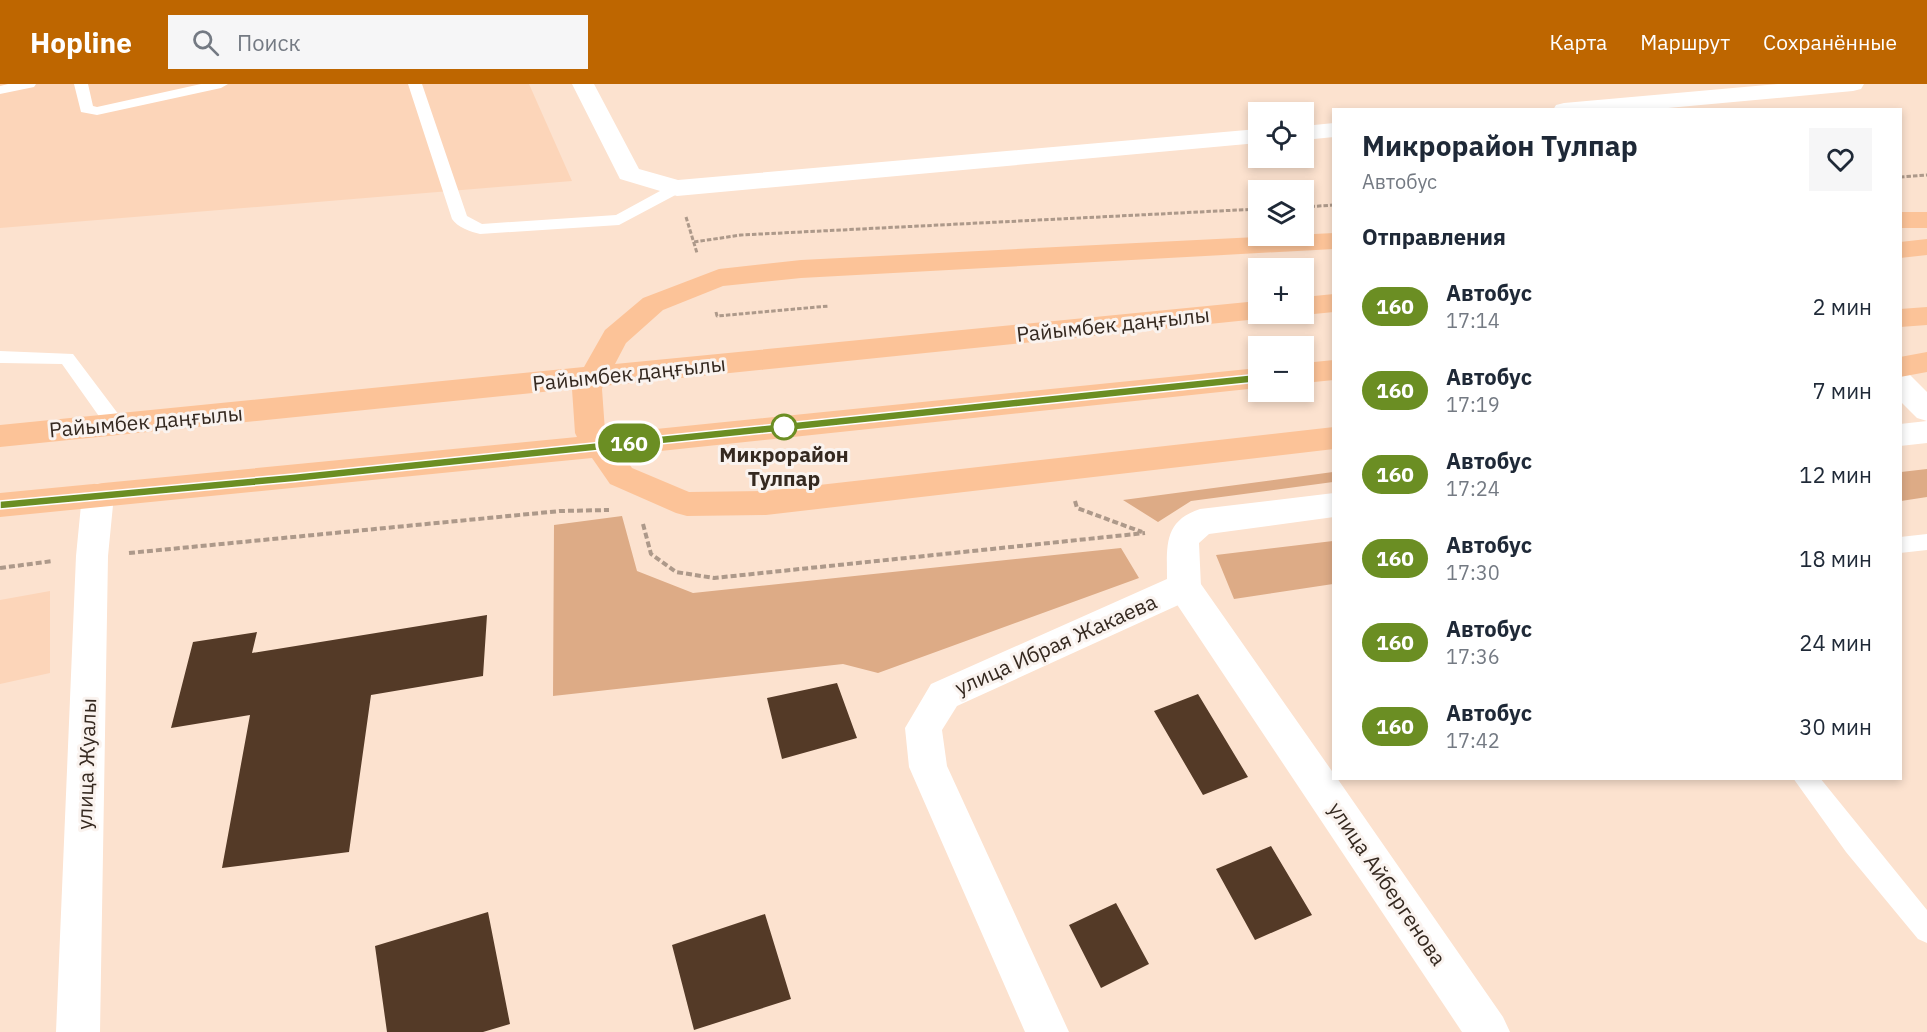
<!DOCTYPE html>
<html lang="ru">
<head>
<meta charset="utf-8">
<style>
  body { margin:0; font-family:"IBM Plex Sans",sans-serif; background:#f6f6f7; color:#1f2937; height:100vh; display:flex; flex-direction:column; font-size:22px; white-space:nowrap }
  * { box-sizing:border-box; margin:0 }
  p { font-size:20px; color:#747a83 }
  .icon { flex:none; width:33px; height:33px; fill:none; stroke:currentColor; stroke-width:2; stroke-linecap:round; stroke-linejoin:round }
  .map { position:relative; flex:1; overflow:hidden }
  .side { position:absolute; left:1332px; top:24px; width:570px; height:672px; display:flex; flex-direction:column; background:#fff; border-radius:0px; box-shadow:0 3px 9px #0003 }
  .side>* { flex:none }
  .badge { padding:0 12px; border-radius:20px; font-size:21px; line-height:39px }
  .tools { position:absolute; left:1248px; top:18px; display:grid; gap:12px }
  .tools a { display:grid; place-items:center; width:66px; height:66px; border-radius:0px; background:#fff; box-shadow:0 3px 9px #0003; font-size:30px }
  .map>.badge { position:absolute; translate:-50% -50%; box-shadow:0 0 0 3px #fff }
  h2 { padding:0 30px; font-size:22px; line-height:54px }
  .round { display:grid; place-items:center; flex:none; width:63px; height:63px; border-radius:0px; background:#f6f6f7 }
  .summary { display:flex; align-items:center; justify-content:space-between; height:102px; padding:0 30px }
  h1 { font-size:28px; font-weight:700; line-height:45px }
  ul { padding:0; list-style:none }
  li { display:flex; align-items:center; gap:18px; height:84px; padding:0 30px }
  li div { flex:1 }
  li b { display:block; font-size:22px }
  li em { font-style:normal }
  li .badge { min-width:66px; font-weight:700; text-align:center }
  header { display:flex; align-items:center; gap:36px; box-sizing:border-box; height:84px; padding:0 30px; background:#be6600; color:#fff }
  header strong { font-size:28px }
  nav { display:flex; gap:33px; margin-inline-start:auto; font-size:21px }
  .search { width:420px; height:54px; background:#f6f6f7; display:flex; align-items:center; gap:15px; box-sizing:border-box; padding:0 21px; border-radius:0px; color:#747a83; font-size:22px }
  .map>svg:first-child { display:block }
</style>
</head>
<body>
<header>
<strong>Hopline</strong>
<div class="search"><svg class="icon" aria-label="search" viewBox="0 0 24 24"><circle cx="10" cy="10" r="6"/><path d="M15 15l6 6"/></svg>Поиск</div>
<nav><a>Карта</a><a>Маршрут</a><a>Сохранённые</a></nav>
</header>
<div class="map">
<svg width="1927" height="948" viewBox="0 0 1927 948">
  <rect width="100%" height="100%" fill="#fce2cf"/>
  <path fill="#fcd5b9" d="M0 0H529L572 97 0 144Z
    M50 507V589L0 600V516Z"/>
  <path fill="#ddab86" d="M1927 385V413L1901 417V388Z
    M1333 388V398L1191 417 1158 438 1123 416Z
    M622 432 637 487 693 509 1121 464 1139 494 878 589 843 580 553 612 554 441Z
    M1333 457V500L1234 515 1216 471Z"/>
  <path fill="#543a27" d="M487 531 483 592 371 611 349 768 222 784 250 631 171 644 193 558 257 548 252 569Z
    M837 599 857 654 782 675 767 614Z
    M1198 610 1248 693 1203 711 1154 627Z
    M1271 762 1312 831 1255 856 1216 785Z
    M1116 819 1149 880 1101 904 1069 841Z
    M488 828 510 940 483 948H387L375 862Z
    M765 830 791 915 694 946 672 861Z"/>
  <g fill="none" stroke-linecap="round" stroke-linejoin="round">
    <path stroke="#ad998a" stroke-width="3" stroke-dasharray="4.5 2" stroke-linecap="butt" d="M1900 93 1927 91
      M1304 123 1334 121
      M686 133 697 169
      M694 158 741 151 1258 125
      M716 228 717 232 829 222"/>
    <path stroke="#ad998a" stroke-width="4" stroke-dasharray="6 3" stroke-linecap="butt" d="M1075 417 1077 424 1142 448
      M643 440 651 470 676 488 714 494 1145 449
      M129 469 560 427 609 426
      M0 484 53 477"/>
    <path fill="#fff" fill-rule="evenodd" d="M8 0H36L34 3 0 10V2Z
      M74 0H88L93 22 97 23 201 0H228L221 4 97 31 81 28Z
      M408 0H422L467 132 482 140 616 131 671 101 677 99 685 104 683 107 619 141 480 150C471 148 457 143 452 135Z
      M0 267 73 270 122 335 125 340 122 345 115 347 108 345 62 280 2 279H0Z
      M1927 450V466L1900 469V453Z
      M1793 694H1820L1927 826V859L1918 855 1846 768Z"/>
    <path fill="#fff" fill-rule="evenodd" d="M1900 288 1910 291 1927 308V337L1917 334 1900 317Z
      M1184 489 1196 493 1334 690V694H1337L1503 933 1510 948H1462L1172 513 1167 503 1172 493Z"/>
    <path fill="#fff" fill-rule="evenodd" d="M572 0H594L639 85 678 96 1258 45V59L677 112 620 95Z
      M1778 0H1864L1861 5 1853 7 1646 26H1553L1556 21 1564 19Z
      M1334 39V53L1304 56V42Z
      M1927 337V359L1900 362V340Z
      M98 399 109 402 114 411 108 472 100 948H56L76 472 82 411 87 402Z
      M1334 409V433L1209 450 1199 459 1201 503 1196 513 957 622 942 646 947 682 1069 948H1025L909 683 905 644 931 600 1167 495C1167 463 1163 437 1200 425Z"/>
    <path fill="#fcc398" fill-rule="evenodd" d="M1900 128H1927V144H1900Z
      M1334 149V165L801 194 723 202 663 226 626 259 615 280 1258 217V230H1270L1268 233 1258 235 603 302 602 305 605 347 607 350 1258 284V304L623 371 632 384 689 408 766 407 1334 343V365L766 431 687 432 676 429 610 400 592 374 0 433V409L577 353 575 349 572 305 0 363V341L584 283 605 246 643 214 719 185 801 176Z
      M1927 155V171L1900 174V158Z
      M1334 210V228L1304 231 1298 230H1304V213Z
      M1927 223V241L1900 243V225Z
      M1927 268V288L1900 293V273Z
      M1334 276V296L1304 299V279Z"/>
  </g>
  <path fill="#6b8e23" stroke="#fff" stroke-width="1.5" d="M1258 290 1264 294 1258 298 293 398 0 425V417L293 390Z"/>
  <circle fill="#fff" stroke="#6b8e23" stroke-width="3" cx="784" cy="343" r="12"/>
  <g text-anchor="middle" stroke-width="6" stroke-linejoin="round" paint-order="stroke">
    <g font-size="21" fill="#352920" stroke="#faf3ef">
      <text transform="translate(1113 241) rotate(-6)" y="7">Райымбек даңғылы</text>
      <text transform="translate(629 290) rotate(-6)" y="7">Райымбек даңғылы</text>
      <text transform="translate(146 338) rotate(-5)" y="7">Райымбек даңғылы</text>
      <text transform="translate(1056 561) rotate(-24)" y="7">улица Ибрая Жакаева</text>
      <text transform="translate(87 680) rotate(-88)" y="7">улица Жуалы</text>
      <text transform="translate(1387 800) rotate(56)" y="7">улица Айбергенова</text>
    </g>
    <g font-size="21" font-weight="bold" fill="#352920" stroke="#faf3ef">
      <text x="784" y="378">Микрорайон<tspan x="784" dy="24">Тулпар</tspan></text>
    </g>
  </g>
</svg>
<div class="tools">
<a><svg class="icon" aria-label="locate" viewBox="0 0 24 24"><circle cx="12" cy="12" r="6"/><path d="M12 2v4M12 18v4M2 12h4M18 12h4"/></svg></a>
<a><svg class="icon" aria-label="layers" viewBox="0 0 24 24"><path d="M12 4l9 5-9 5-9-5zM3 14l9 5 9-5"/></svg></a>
<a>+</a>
<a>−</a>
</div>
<b class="badge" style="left:629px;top:359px;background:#6b8e23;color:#fff">160</b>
<section class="side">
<div class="summary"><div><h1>Микрорайон Тулпар</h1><p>Автобус</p></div><a class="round"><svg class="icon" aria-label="heart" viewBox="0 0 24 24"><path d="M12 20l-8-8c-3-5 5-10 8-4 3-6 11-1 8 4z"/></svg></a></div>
<h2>Отправления</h2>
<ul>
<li><span class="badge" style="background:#6b8e23;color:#fff">160</span><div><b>Автобус</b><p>17:14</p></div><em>2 мин</em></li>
<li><span class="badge" style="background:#6b8e23;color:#fff">160</span><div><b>Автобус</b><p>17:19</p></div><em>7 мин</em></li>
<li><span class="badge" style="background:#6b8e23;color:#fff">160</span><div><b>Автобус</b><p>17:24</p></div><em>12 мин</em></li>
<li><span class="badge" style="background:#6b8e23;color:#fff">160</span><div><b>Автобус</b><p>17:30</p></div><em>18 мин</em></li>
<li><span class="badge" style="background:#6b8e23;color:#fff">160</span><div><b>Автобус</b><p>17:36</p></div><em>24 мин</em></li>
<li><span class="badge" style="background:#6b8e23;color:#fff">160</span><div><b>Автобус</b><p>17:42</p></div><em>30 мин</em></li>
</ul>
</section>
</div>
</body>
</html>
